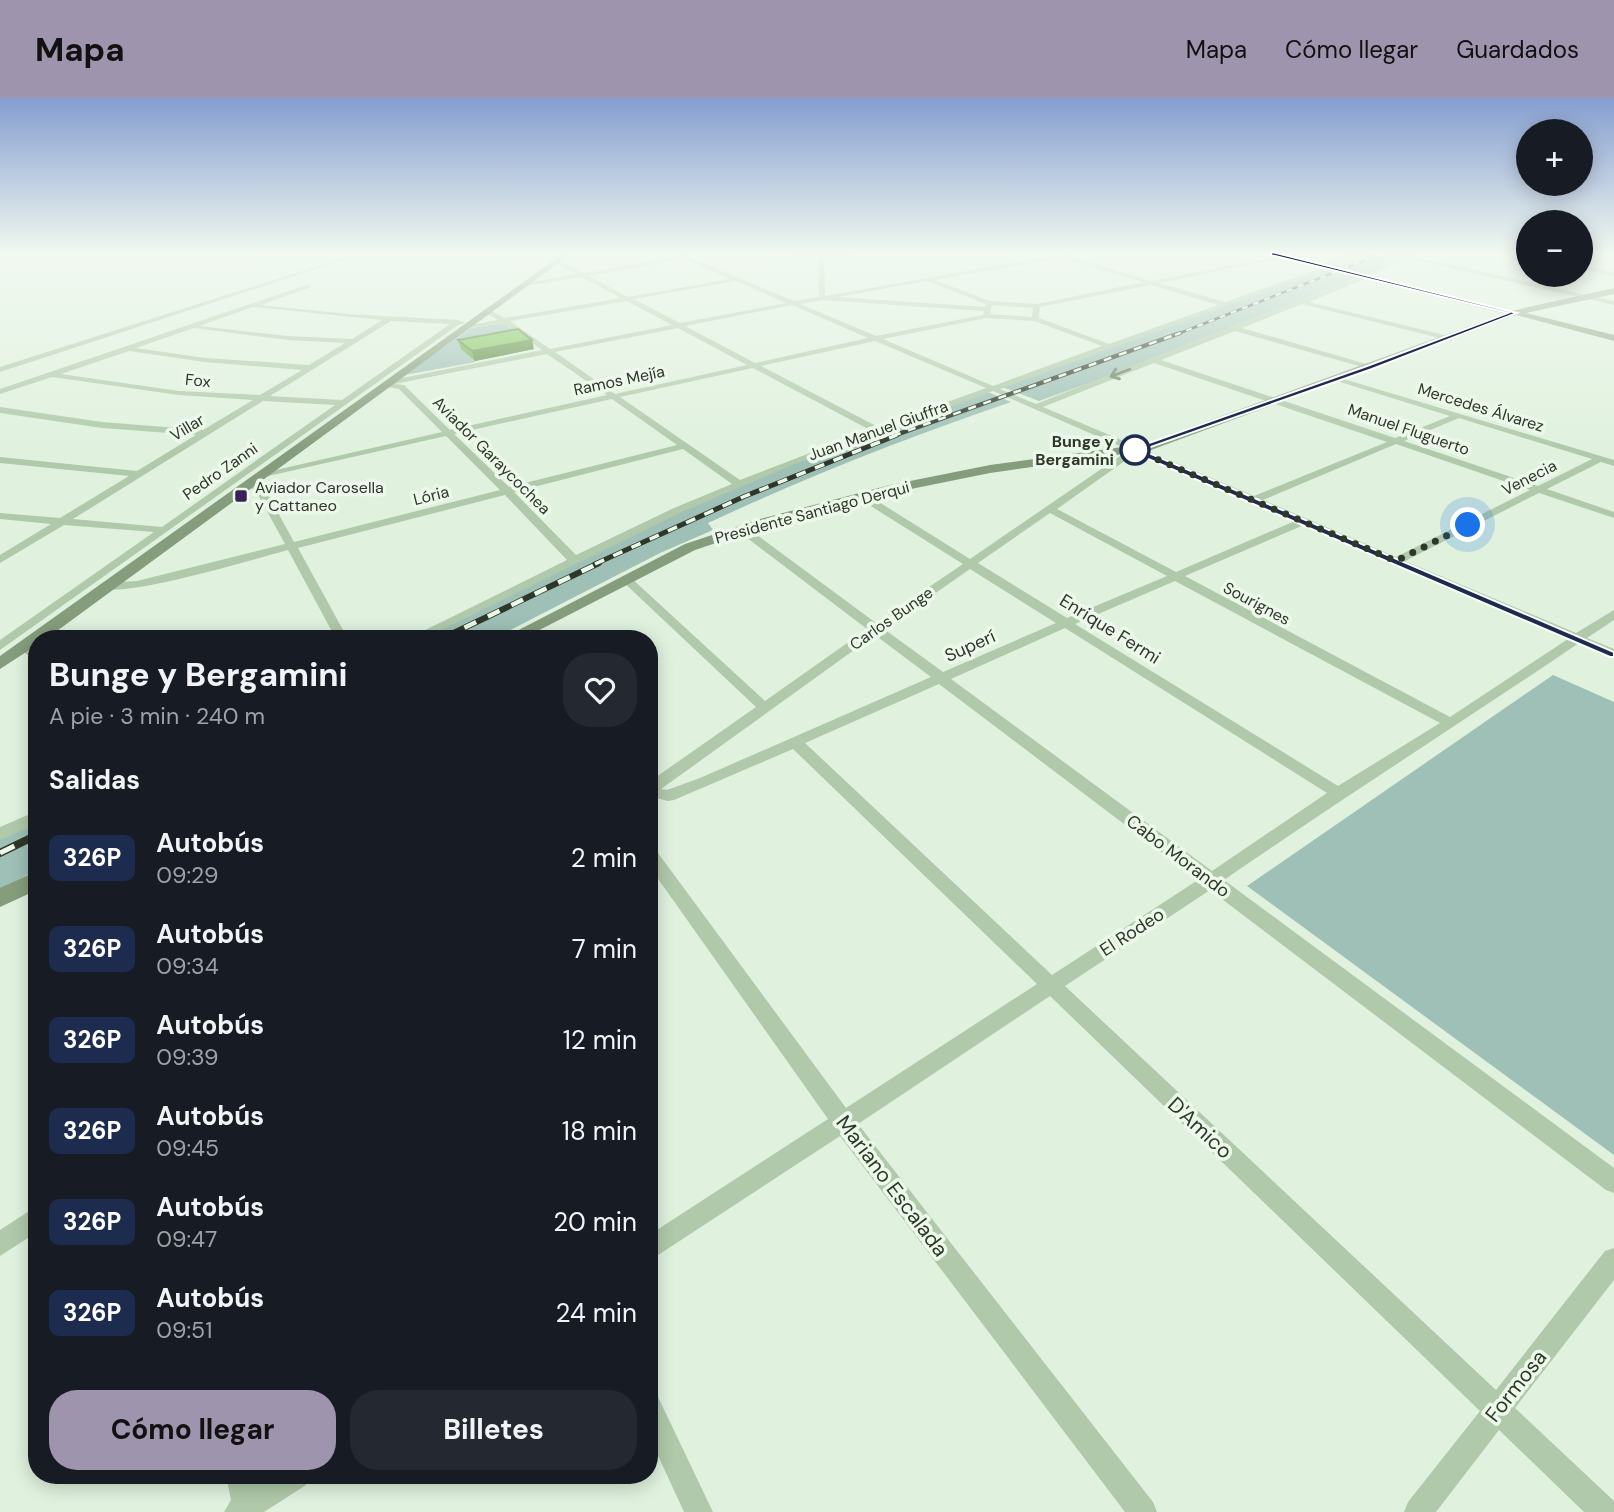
<!DOCTYPE html>
<html lang="es">
<head>
<meta charset="utf-8">
<style>
  body { margin:0; font-family:"DM Sans",sans-serif; background:#242831; color:#f1f3f6; height:100vh; display:flex; flex-direction:column; font-size:26px; white-space:nowrap }
  * { box-sizing:border-box; margin:0 }
  p { font-size:23px; color:#9ea1a6 }
  .icon { flex:none; width:38px; height:38px; fill:none; stroke:currentColor; stroke-width:2; stroke-linecap:round; stroke-linejoin:round }
  .map { position:relative; flex:1; overflow:hidden }
  .panel { position:absolute; left:28px; top:532px; width:630px; height:854px; display:flex; flex-direction:column; background:#171b24; border-radius:28px; box-shadow:0 4px 18px #0003 }
  .panel>* { flex:none }
  .badge { padding:0 14px; border-radius:10px; font-size:24px; line-height:46px }
  .buttons { position:absolute; left:1516px; top:21px; display:grid; gap:14px }
  .buttons a { display:grid; place-items:center; width:77px; height:77px; border-radius:50%; background:#171b24; box-shadow:0 4px 18px #0003; font-size:35px }
  .you { position:absolute; width:35px; height:35px; margin:-18px; border:5px solid #fff; border-radius:50%; background:#1a73e8; box-shadow:0 0 0 10px #1a73e833 }
  .map>.badge { position:absolute; translate:-50% -50%; box-shadow:0 0 0 4px #fff }
  h2 { padding:0 21px; font-size:26px; line-height:63px }
  .round { display:grid; place-items:center; flex:none; width:74px; height:74px; border-radius:28px; background:#242831 }
  .overview { display:flex; align-items:center; justify-content:space-between; height:119px; padding:0 21px }
  h1 { font-size:33px; font-weight:700; line-height:52px }
  .button { display:flex; gap:14px; margin-top:auto; padding:14px 21px }
  .button a { flex:1; height:80px; border-radius:28px; background:#9e94ae; color:#111; font-size:28px; font-weight:700; line-height:80px; text-align:center }
  .button a+a { background:#242831; color:#f1f3f6 }
  ul { padding:0; list-style:none }
  li { display:flex; align-items:center; gap:21px; height:91px; padding:0 21px }
  li div { flex:1 }
  li b { display:block; font-size:26px }
  li em { font-style:normal }
  li .badge { min-width:77px; font-weight:700; text-align:center }
  header { display:flex; align-items:center; gap:42px; box-sizing:border-box; height:98px; padding:0 35px; background:#9e94ae; color:#111 }
  header strong { font-size:33px }
  nav { display:flex; gap:38px; margin-inline-start:auto; font-size:24px }
  .map>svg:first-child { display:block }
</style>
</head>
<body>
<header>
<strong>Mapa</strong>
<nav><a>Mapa</a><a>Cómo llegar</a><a>Guardados</a></nav>
</header>
<div class="map">
<svg width="1614" height="1414" viewBox="0 0 1614 1414">
  <rect width="100%" height="100%" fill="#e0f1de"/>
  <path fill="#9ec0b6" d="M1354 156H1418L1154 262 1039 303 1002 289 1323 171 1326 166Z
    M504 225 524 240 462 251 476 264 405 277 471 230Z
    M988 294 1011 304C908 339 807 379 708 425L713 432 660 455 493 541H413L739 386Z
    M1553 577 1614 604V1057L1247 788Z
    M37 720V772L0 791V738Z"/>
  <g fill="none" stroke-linecap="round" stroke-linejoin="round">
    <path fill="#b0c9aa" fill-rule="evenodd" d="M355 156H362L0 274V269Z
      M675 156 693 157 691 160 794 203 819 199 818 158H790L787 156H1027L824 158 825 198 1064 156H1074L1068 158 1151 183 1284 157 1282 160 1159 185 1225 204 1321 170C1327 160 1346 155 1357 156L1328 167 1325 172 1000 291 1036 306 1414 156H1421L1416 159 1614 203V207L1410 161 1368 176 1365 181 1309 204 1452 239V243L1302 206 1242 230 1373 268V272L1235 233 1161 262 1395 340 1450 318 1337 283V279L1614 362V368L1601 364 1547 391 1614 414V420L1539 395 1405 463 1576 535 1614 512V522L1587 540 1614 551V560L1579 545C1461 625 1341 701 1224 782L1614 1070V1095L1606 1092 1210 792 1065 888 1496 1292 1605 1153 1614 1150V1182L1515 1310 1614 1403V1414H1584L1499 1332 1436 1414H1404L1408 1404 1480 1313 1050 898 858 1026 1153 1404 1157 1414H1125L840 1038 649 1163V1137L828 1021 649 768V749L655 751 846 1010 1037 886 793 651 674 702 668 703 649 698V684L756 609 620 481 626 478 630 479 765 603 867 531 738 433V429H746L876 525 963 466 858 400V396H866L970 461 1129 352 993 293 804 362 682 414 423 541H407L567 462 505 397 298 450 348 541H336L288 452C258 460 116 503 97 489L103 485 137 483 285 446 256 393 243 386 248 383 264 389 294 444 500 392 446 338 259 380 254 377 442 334 399 291 382 288 387 283 542 252 503 225 460 231V229L498 222 490 217 481 216V214H493L505 220 621 200 582 179 519 189 521 186 577 176 561 168 552 166V164L564 165 584 175 679 158ZM1060 160 1144 184 1037 206 990 203 934 182ZM685 161 730 181 628 199 589 178ZM736 183 786 205 680 225 634 201ZM927 183 986 206 985 209 838 199ZM1151 187 1218 207 1109 246 1039 220 1040 209ZM822 202 984 213 983 217 876 238 800 206ZM627 203 672 227 550 251 510 223ZM792 207 868 240 755 265 685 228ZM992 207 1033 210 1032 219 990 216ZM986 220 1034 223 1102 248 993 288 883 241ZM678 230 747 267 615 296 555 254ZM875 243 986 290 878 329 761 268ZM547 256 607 297 450 332 404 287 394 286ZM1154 265 1387 344 1254 398 1043 309ZM753 270 870 332 740 382 620 299ZM612 301 677 347 509 389 454 336ZM1459 320 1592 361 1538 388 1404 343ZM1396 346 1530 392 1396 459 1263 402ZM683 351 732 386 674 410 576 457 514 394ZM1136 355 1295 423 1176 474 1057 411ZM1050 415 1167 478 1067 520 978 465ZM1304 427 1568 541 1450 619 1185 478ZM970 471 1056 525 943 574 884 531ZM1175 483 1440 625 1338 688 1075 526ZM1065 530 1327 695 1212 773 951 581ZM875 537 931 579 700 680 667 692 661 691ZM939 586 1198 782 1052 877 805 645Z
      M1512 156H1528V160Z
      M1580 167 1614 174V178L1580 171Z
      M309 186 311 189 261 207 348 216 458 222 465 225 458 227 0 552V542L154 434 64 427 0 465V457L51 426 0 421V415L60 420 129 378 0 365V359L137 373 196 337 102 330 0 315V309L102 324 203 332 253 302 179 297 52 279 0 296V291ZM253 209 382 222 352 241 288 238 199 228ZM391 223 450 226 342 302 270 298ZM194 230 288 242 345 245 309 267 205 260 136 250ZM129 253 205 264 302 272 260 297 179 293 61 276ZM263 303 335 307 162 429 73 421Z
      M24 545 37 550V565L18 549Z
      M37 713V726L0 742V729Z
      M37 1108V1134L0 1158V1132Z
      M649 1295 658 1299 713 1414H684L649 1338Z
      M226 1377H254L256 1386 270 1377H310L306 1387 264 1414H224L231 1402Z"/>
    <path fill="#859d7c" fill-rule="evenodd" d="M563 156H571L46 541H37V547L0 571V558Z
      M1614 190V196L1526 215 1614 237V243L1516 217 1151 352 990 375 891 395 770 427 695 452 522 541H501L685 446 760 421 890 387 990 367 1145 346 1511 213Z
      M37 773V792L0 809V790Z"/>
    <path fill="#64785b" fill-rule="evenodd" d="M1269 156H1280L1518 215 1514 218Z"/>
    <defs>
      <path id="rail-far4" d="M1175 237 1381 156"/>
      <path id="rail-far3" d="M893 338 1180 235"/>
      <path id="rail-far2" d="M595 466 743 399 897 337"/>
      <path id="rail-far1" d="M441 541 599 465"/>
      <path id="rail" d="M0 755 37 737"/>
    </defs>
    <use href="#rail-far4" stroke="#2e3729" stroke-width="2.5"/>
    <use href="#rail-far3" stroke="#2e3729" stroke-width="4.5"/>
    <use href="#rail-far2" stroke="#2e3729" stroke-width="5"/>
    <use href="#rail-far1" stroke="#2e3729" stroke-width="6"/>
    <use href="#rail" stroke="#2e3729" stroke-width="8"/>
    <use href="#rail-far4" stroke="#ecf9ea" stroke-width="2" stroke-dasharray="6" stroke-linecap="butt"/>
    <use href="#rail-far3" stroke="#ecf9ea" stroke-width="2.5" stroke-dasharray="8" stroke-linecap="butt"/>
    <use href="#rail-far2" stroke="#ecf9ea" stroke-width="3.5" stroke-dasharray="10" stroke-linecap="butt"/>
    <use href="#rail-far1" stroke="#ecf9ea" stroke-width="4.5" stroke-dasharray="13" stroke-linecap="butt"/>
    <use href="#rail" stroke="#ecf9ea" stroke-width="5" stroke-dasharray="16" stroke-linecap="butt"/>
  </g>
  <path fill="#69a542" d="M458 242 534 251 475 263 461 251Z"/>
  <path fill="#558636" d="M532 242 534 251 475 263 472 253Z"/>
  <path fill="#7ac04d" stroke="#558636" stroke-width="2" d="M518 231 532 242 472 253 458 242Z"/>
  <defs><path id="oneway-shaft" d="M-6 0H5M1.5-3L5.5 0L1.5 3" fill="none" stroke-width="1.6" stroke-linecap="round" stroke-linejoin="round" transform="scale(1.75)"/></defs>
  <use stroke="#687963" href="#oneway-shaft" transform="translate(1120 275) rotate(159)"/>
  <linearGradient id="sky" x2="0" y2="1"><stop stop-color="#859ed0"/><stop offset="0.44" stop-color="#f1f9f0"/><stop offset="1" stop-color="#f1f9f0" stop-opacity="0"/></linearGradient>
  <rect width="1614" height="354" fill="url(#sky)"/>
  <path fill="#1d2b4f" stroke="#fff" stroke-width="2" d="M1272 154 1517 215 1372 271 1142 352 1614 554V559H1610L1132 354V351L1367 268 1508 215 1271 157Z"/>
  <g fill="none" stroke-linecap="round" stroke-linejoin="round">
    <path stroke="#2e3729" stroke-width="7" stroke-dasharray="0 12.6" d="M1135 352 1396 463 1468 427"/>
  </g>
  <circle fill="#fff" stroke="#1d2b4f" stroke-width="3.5" cx="1135" cy="352" r="14"/>
  <rect fill="#382157" stroke="#ecf9ea" stroke-width="2.5" x="234" y="391" width="14" height="14" rx="3.5"/>
  <g text-anchor="middle" stroke-width="7" stroke-linejoin="round" paint-order="stroke">
    <g font-size="16" fill="#2e3729" stroke="#ecf9ea">
      <text transform="translate(198 282) rotate(5)" y="6">Fox</text>
      <text transform="translate(619 282) rotate(-12)" y="6">Ramos Mejía</text>
      <text transform="translate(1481 309) rotate(17)" y="6">Mercedes Álvarez</text>
      <text transform="translate(187 329) rotate(-31)" y="6">Villar</text>
      <text transform="translate(1409 331) rotate(19)" y="6">Manuel Fluguerto</text>
      <text transform="translate(878 332) rotate(-20)" y="6">Juan Manuel Giuffra</text>
      <text transform="translate(492 357) rotate(45)" y="6">Aviador Garaycochea</text>
      <text transform="translate(220 373) rotate(-35)" y="6">Pedro Zanni</text>
      <text transform="translate(1529 379) rotate(-27)" y="6">Venecia</text>
      <text transform="translate(431 397) rotate(-14)" y="6">Lória</text>
      <text transform="translate(812 414) rotate(-15)" y="6">Presidente Santiago Derqui</text>
      <text transform="translate(1257 505) rotate(28)" y="6">Sourignes</text>
      <text transform="translate(891 520) rotate(-35)" y="6">Carlos Bunge</text>
    </g>
    <g font-size="16" font-weight="bold" fill="#2e3729" stroke="#ecf9ea" text-anchor="end">
      <text x="1114" y="349">Bunge y<tspan x="1114" dy="18">Bergamini</tspan></text>
    </g>
    <g font-size="16" fill="#2e3729" stroke="#ecf9ea" text-anchor="start">
      <text x="255" y="395">Aviador Carosella<tspan x="255" dy="18">y Cattaneo</tspan></text>
    </g>
    <g font-size="18" fill="#2e3729" stroke="#ecf9ea">
      <text transform="translate(1110 531) rotate(32)" y="6">Enrique Fermi</text>
      <text transform="translate(970 548) rotate(-24)" y="6">Superí</text>
      <text transform="translate(1178 758) rotate(37)" y="6">Cabo Morando</text>
      <text transform="translate(1132 834) rotate(-33)" y="6">El Rodeo</text>
    </g>
    <g font-size="21" fill="#2e3729" stroke="#ecf9ea">
      <text transform="translate(1200 1030) rotate(43)" y="7">D'Amico</text>
      <text transform="translate(892 1088) rotate(53)" y="7">Mariano Escalada</text>
      <text transform="translate(1516 1288) rotate(-52)" y="7">Formosa</text>
    </g>
  </g>
</svg>
<div class="buttons">
<a>+</a>
<a>−</a>
</div>
<div class="you" style="left:1468px;top:427px"></div>
<section class="panel">
<div class="overview"><div><h1>Bunge y Bergamini</h1><p>A pie · 3 min · 240 m</p></div><a class="round"><svg class="icon" aria-label="heart" viewBox="0 0 24 24"><path d="M12 20l-8-8c-3-5 5-10 8-4 3-6 11-1 8 4z"/></svg></a></div>
<h2>Salidas</h2>
<ul>
<li><span class="badge" style="background:#1d2b4f;color:#fff">326P</span><div><b>Autobús</b><p>09:29</p></div><em>2 min</em></li>
<li><span class="badge" style="background:#1d2b4f;color:#fff">326P</span><div><b>Autobús</b><p>09:34</p></div><em>7 min</em></li>
<li><span class="badge" style="background:#1d2b4f;color:#fff">326P</span><div><b>Autobús</b><p>09:39</p></div><em>12 min</em></li>
<li><span class="badge" style="background:#1d2b4f;color:#fff">326P</span><div><b>Autobús</b><p>09:45</p></div><em>18 min</em></li>
<li><span class="badge" style="background:#1d2b4f;color:#fff">326P</span><div><b>Autobús</b><p>09:47</p></div><em>20 min</em></li>
<li><span class="badge" style="background:#1d2b4f;color:#fff">326P</span><div><b>Autobús</b><p>09:51</p></div><em>24 min</em></li>
</ul>
<div class="button"><a>Cómo llegar</a><a>Billetes</a></div>
</section>
</div>
</body>
</html>
